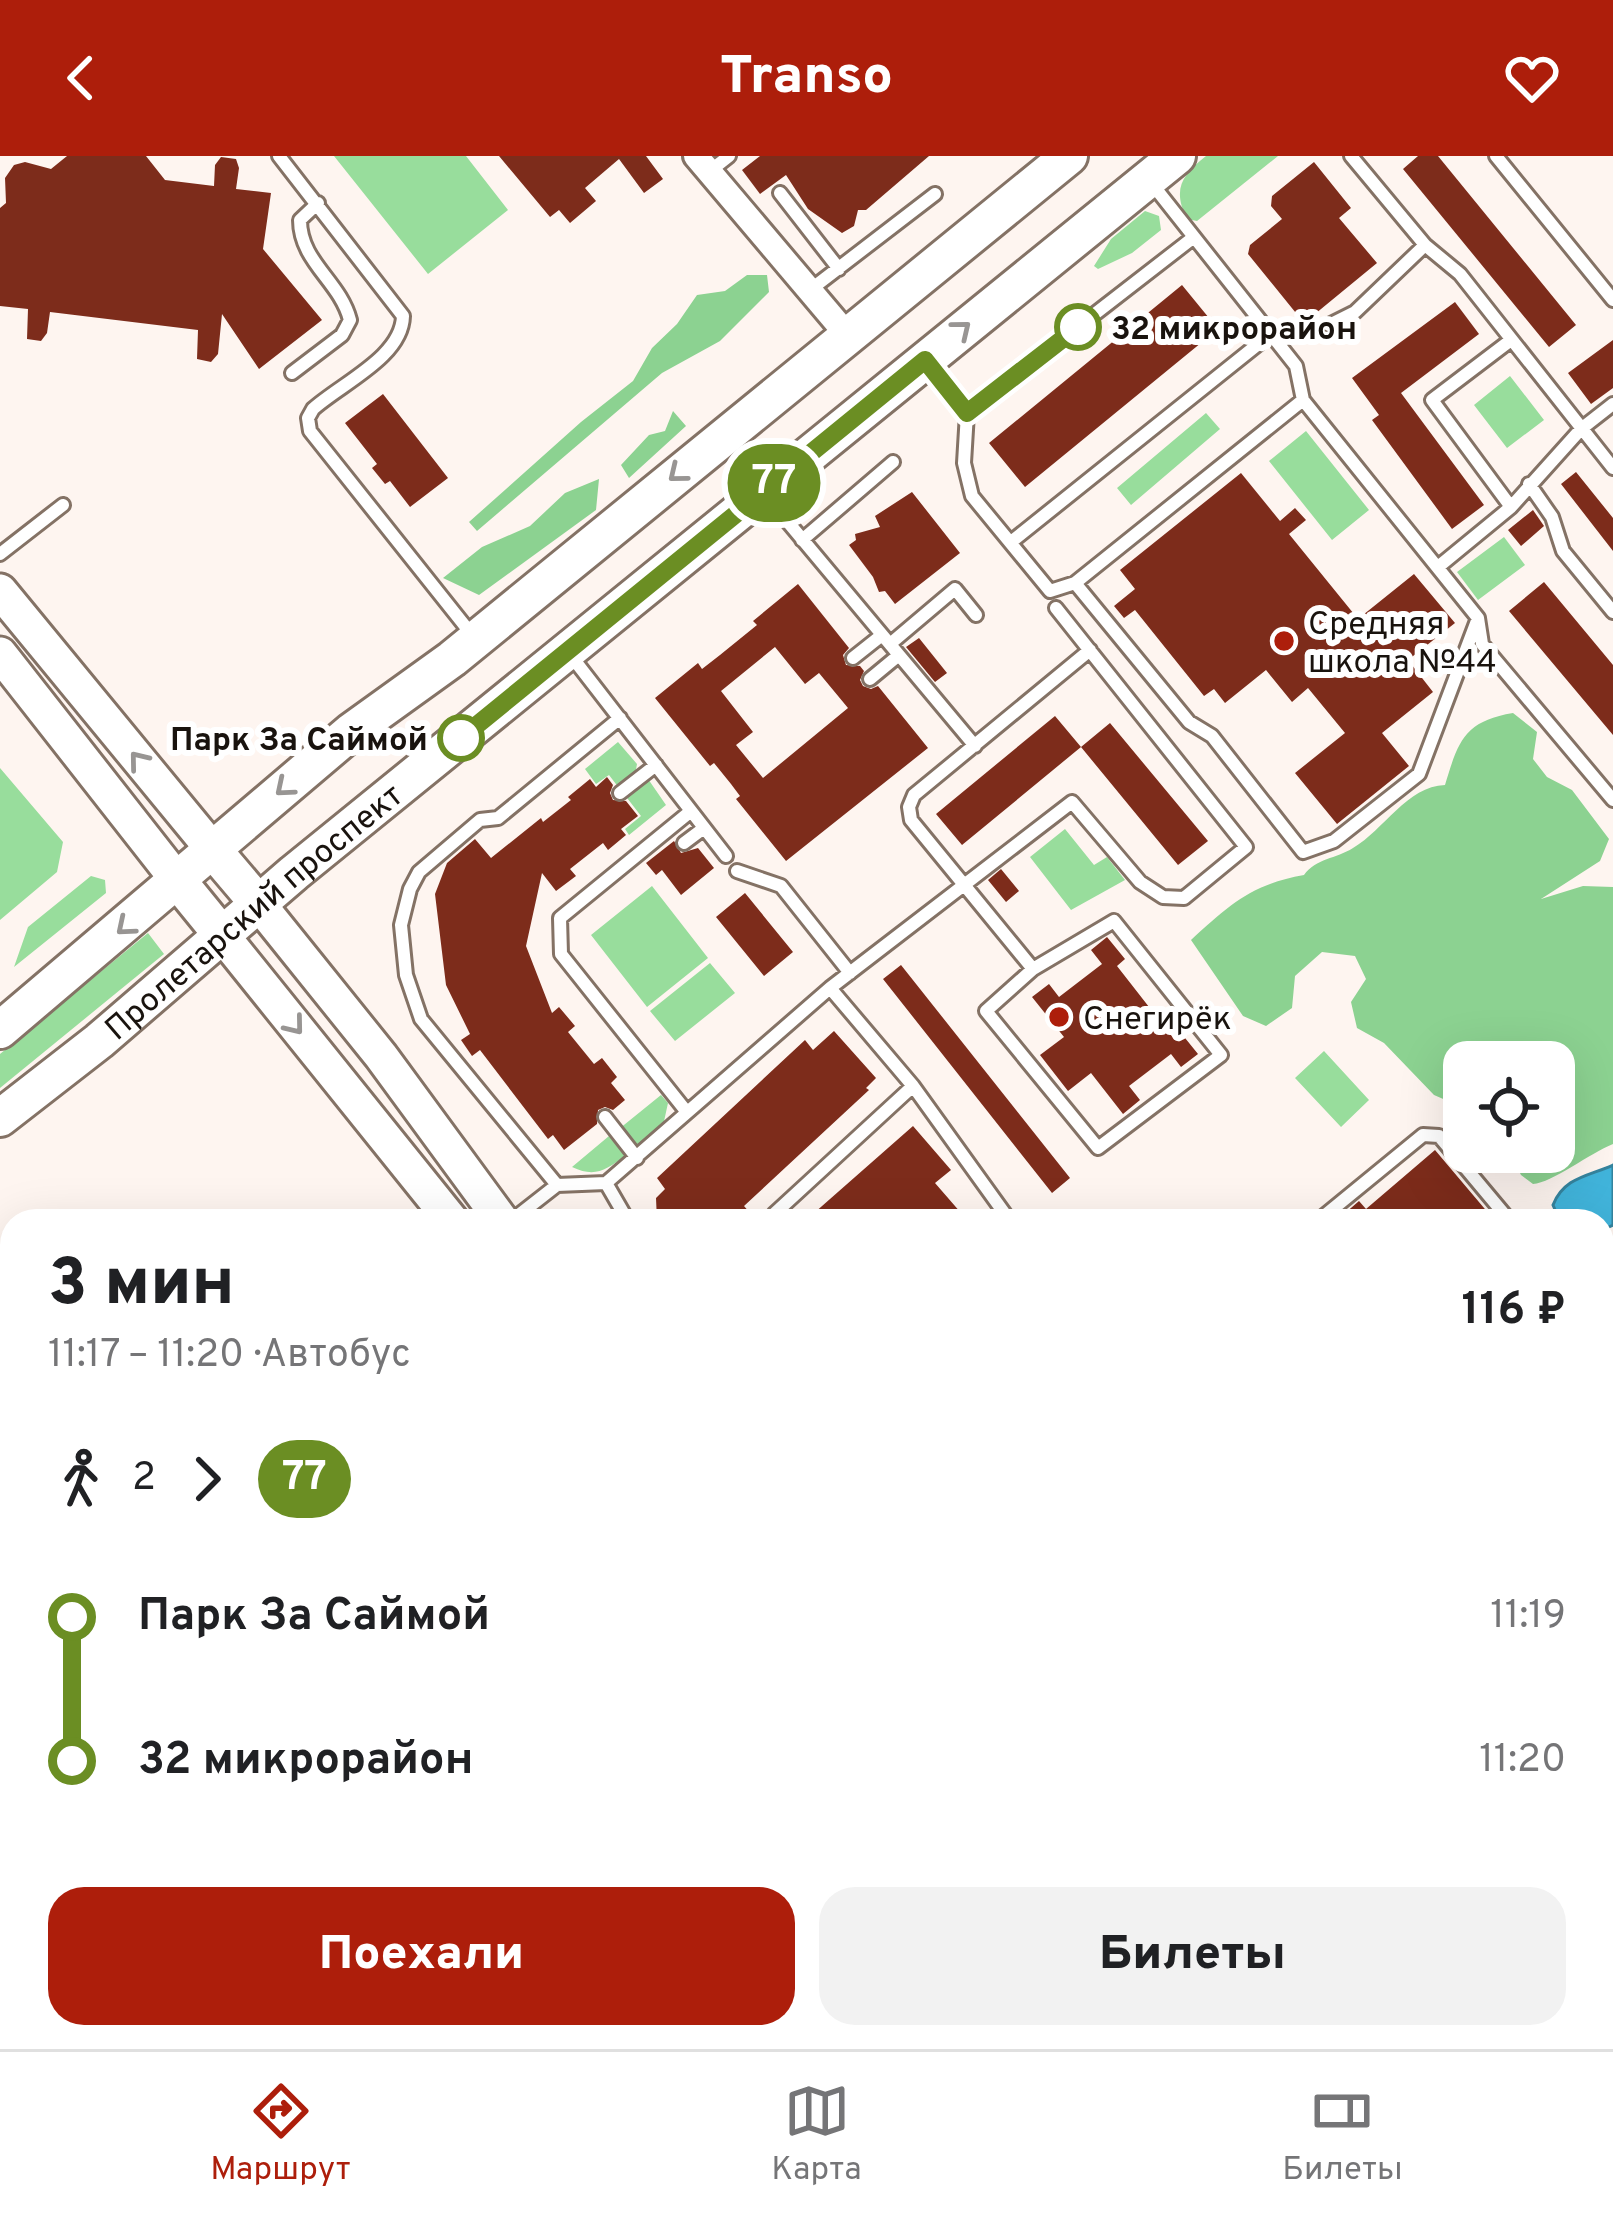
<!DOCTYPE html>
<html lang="ru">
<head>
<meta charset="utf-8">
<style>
  body { margin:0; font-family:Overpass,sans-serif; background:#f2f2f2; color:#202124; height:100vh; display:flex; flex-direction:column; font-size:45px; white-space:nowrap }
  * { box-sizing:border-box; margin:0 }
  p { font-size:39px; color:#757577 }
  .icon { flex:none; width:66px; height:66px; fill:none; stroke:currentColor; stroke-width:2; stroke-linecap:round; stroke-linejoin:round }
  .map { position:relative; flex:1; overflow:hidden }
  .sheet { position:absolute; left:0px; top:1053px; width:1614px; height:840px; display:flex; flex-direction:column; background:#fff; border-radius:36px 36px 0 0; box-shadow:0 12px 48px #0002 }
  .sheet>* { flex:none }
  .badge { padding:0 24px; border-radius:39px; font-size:42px; line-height:78px }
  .tools { position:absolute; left:1443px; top:885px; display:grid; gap:24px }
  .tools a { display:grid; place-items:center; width:132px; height:132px; border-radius:24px; background:#fff; box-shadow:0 12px 48px #0002; font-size:60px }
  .map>.badge { position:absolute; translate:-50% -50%; box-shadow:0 0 0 6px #fff }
  .legs { display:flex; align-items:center; gap:18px; height:132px; padding:0 48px; font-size:39px }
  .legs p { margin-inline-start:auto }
  .summary { display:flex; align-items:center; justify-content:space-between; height:204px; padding:0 48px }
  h1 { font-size:66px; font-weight:800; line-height:90px }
  .action { display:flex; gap:24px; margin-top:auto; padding:24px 48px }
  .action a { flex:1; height:138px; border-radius:36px; background:#ad1e0b; color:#fff; font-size:48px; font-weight:800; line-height:138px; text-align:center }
  .action a+a { background:#f2f2f2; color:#202124 }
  ul { padding:0 48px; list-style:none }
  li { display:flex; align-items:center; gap:42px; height:144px; font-size:45px }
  li i { display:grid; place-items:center; width:18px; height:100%; margin:0 15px; background:currentColor }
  li i::after { content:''; width:30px; height:30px; margin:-15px; border:9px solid; border-radius:50%; background:#fff }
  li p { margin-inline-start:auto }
  li:first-child i { background:linear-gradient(#0000 50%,currentColor 0) }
  li:last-child i { background:linear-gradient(currentColor 50%,#0000 0) }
  header { display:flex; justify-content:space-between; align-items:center; height:156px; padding:0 48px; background:#ad1e0b; color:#fff; font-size:54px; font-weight:800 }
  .dock { display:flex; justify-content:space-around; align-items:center; height:168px; border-top:3px solid #e0e0e0; background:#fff; font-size:33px; color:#757577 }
  .dock a { display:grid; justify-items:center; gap:6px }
  .dock .current { color:#ad1e0b }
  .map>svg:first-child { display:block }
</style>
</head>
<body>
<header><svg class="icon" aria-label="back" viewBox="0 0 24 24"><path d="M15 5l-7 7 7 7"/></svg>Transo<svg class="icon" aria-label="heart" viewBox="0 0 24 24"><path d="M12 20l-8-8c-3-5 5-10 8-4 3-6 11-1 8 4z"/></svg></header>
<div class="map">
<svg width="1613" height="1893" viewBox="0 0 1613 1893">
  <rect width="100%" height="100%" fill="#fef5f0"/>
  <path fill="#98dd9c" d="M334 0H466L508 54 428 118Z
    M1206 0H1278L1197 65 1187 63C1172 33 1182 19 1206 0Z
    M1145 55 1159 60 1161 74 1132 97 1098 113 1094 110 1111 83Z
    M1510 220 1544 264 1507 292 1474 249Z
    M1206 257 1220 273 1131 349 1117 332Z
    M1306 275 1369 354 1332 384 1269 305Z
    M1504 381 1525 409 1478 444 1457 416Z
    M618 586 637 608 635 619 619 632 609 619 596 628 585 613Z
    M0 612 63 686 57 716 0 764Z
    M646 620 666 649 629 679 625 673 641 660 624 638Z
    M1065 673 1094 709 1107 701 1125 724 1071 754 1030 701Z
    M91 720 105 724 106 737 14 811 28 771Z
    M652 730 708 802 647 851 591 779Z
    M148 777 164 798 0 932V898Z
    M710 807 735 837 675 885 650 855Z
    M1324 895 1369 944 1341 971 1295 922Z
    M661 939 668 947 663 970 635 991 619 973Z
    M609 980 625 1000C606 1014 595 1022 572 1011Z"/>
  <path fill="#8cd291" d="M747 119H767L769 136 720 185 662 217 477 375 469 366 581 266 633 225 652 192 677 168 697 139 725 135Z
    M673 255 686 270 629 322 621 309 649 279 665 275Z
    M599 323 596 354 479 439 443 422 482 391 530 370 565 337Z
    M1513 557 1537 576 1533 603 1547 621 1572 634 1609 683 1600 705 1541 743 1583 730 1613 731V988C1590 997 1552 1027 1533 1028L1521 1019 1513 1003 1534 996H1554V906H1464V952L1434 939 1384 887 1357 872 1351 846 1366 823 1355 800 1322 796 1295 820 1292 852 1266 870 1243 860 1191 784C1229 749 1252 728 1304 719 1316 702 1336 703 1353 692 1384 674 1407 630 1445 629 1458 586 1464 565 1513 557Z
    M316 1881H517L522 1889 541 1893H299Z
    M580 1881H746L748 1893H577L575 1884Z
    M1396 1881H1512L1522 1893H1380Z"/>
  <path fill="#41b4db" stroke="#35849e" stroke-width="3" d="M1613 1009V1069L1602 1074V1065H1560L1553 1049C1564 1021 1589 1020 1613 1009Z"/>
  <path fill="#7d2c1b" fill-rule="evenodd" d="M67 0H146L165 24 214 30 215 9 221 1 236 3 239 12 236 33 271 37 263 93 322 164 259 213 222 158 218 198 211 206 197 203 198 174 50 156 47 177 41 185 27 183 28 153 0 150V52L6 47 5 22 14 9 25 6 51 13Z
    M499 0H646L663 23 644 37 619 3 585 32 596 45 570 67 559 54 550 61Z
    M760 0H929L866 54H858L854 70 842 77 808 53 786 19 760 38 742 14Z
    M1418 0H1438L1576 169 1549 191 1403 13Z
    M1314 6 1351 52 1339 62 1377 107 1304 167 1248 98 1250 89 1282 63 1271 50 1272 40Z
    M1182 129 1218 173 1025 331 989 287Z
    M1455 146 1479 178 1401 237 1484 349 1452 373 1372 264 1379 259 1352 222Z
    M1613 184V232L1591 248 1568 217Z
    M383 238 448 322 410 351 390 325 385 328 372 312 377 308 345 267Z
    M1576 316 1613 362V395L1561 328Z
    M1241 317 1280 365 1295 352 1306 364 1289 378 1358 463 1414 418 1455 467 1408 504 1433 536 1382 577 1409 610 1337 668 1295 617 1345 577 1308 532 1292 546 1266 514 1225 547 1214 533 1204 540 1135 454 1124 462 1114 450 1135 433 1120 414Z
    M912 336 960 397 895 448 885 435 879 436 873 421 849 389 856 384 855 378 880 371 875 360Z
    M1533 354 1544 370 1521 390 1508 374Z
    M1544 426 1613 509V579L1509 455Z
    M798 428 849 492 843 499 846 509 860 510 864 515 860 524 863 530 871 533 878 530 928 592 786 705 736 643 740 640 731 628 714 607 710 610 655 542 698 507 702 513 720 499 757 469 753 465ZM775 491 805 528 819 517 848 552 763 622 736 589 753 576 721 535Z
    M919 482 947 517 935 526 906 491Z
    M1055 560 1081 591 962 689 936 658Z
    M1110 567 1208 685 1178 709 1081 591Z
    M607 621 613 629 610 637 613 644 626 645 638 660 621 673 626 679 608 694 603 687 570 713 576 720 556 735 542 717 526 790 552 857 559 851 570 864 575 870 568 876 594 908 602 902 617 921 611 927 625 944 613 954 605 951 598 954 597 968 564 994 553 979 548 983 480 894 472 900 461 884 470 878 446 829 435 738 447 707 475 683 491 702 541 662 543 666 571 644 568 641 590 623 596 631Z
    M674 685 681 697 698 692 714 712 681 739 662 714 656 719 646 707Z
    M1001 713 1019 735 1006 746 988 724Z
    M745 737 793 796 764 820 716 761Z
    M1107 781 1125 803 1117 810 1174 883 1181 877 1198 898 1181 911 1171 898 1129 930 1140 944 1123 958 1091 917 1068 935 1040 899 1064 881 1032 841 1049 828 1059 841 1102 808 1091 794Z
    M901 809 1070 1022 1052 1037 883 823Z
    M834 875 876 922 866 932 869 934 744 1050 757 1065H657L656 1042 665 1033 657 1022 805 884 813 894Z
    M913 970 951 1014 935 1027 968 1065H805Z
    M1435 994 1495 1065H1336L1359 1045 1366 1053Z"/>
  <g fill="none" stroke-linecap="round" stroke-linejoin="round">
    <defs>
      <path id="service" d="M279 0 403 160C402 201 342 227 313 253L308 262 310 275 473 480
        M1351 0 1425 89 1460 118 1613 312
        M1496 0 1613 144
        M710 15 729 0
        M1149 24 1296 210 1303 244 1478 462 1482 488 1613 644
        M780 37 839 113
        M810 134 935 38
        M1329 169 1355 156 1425 89
        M927 206 967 257 964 307 972 340 1050 435 1075 427
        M292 217 342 179 350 164C340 125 300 106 300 64L318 47
        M1303 244 1075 427 1189 566 1212 580 1303 696 1334 685 1419 618 1478 462
        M967 257 1194 81
        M1529 328 1552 361 1563 395 1613 456
        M767 341 975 590
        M1511 351 1432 244 1511 184
        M802 384 893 306
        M1011 386 1272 177
        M0 398 63 349
        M1438 411 1511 351 1581 273 1613 248
        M890 488 955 433 976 459
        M572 501 726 700
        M853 502 882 479
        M870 523 899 499
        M620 637 656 609
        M684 687 704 672
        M737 715 781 730 850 817
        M1114 765 1221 899 1098 992 986 855 1033 813Z
        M1033 813 911 664 909 651 914 639 1090 494
        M830 832 913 930 1010 1065
        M686 955 561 798 560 762 691 655
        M605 961 637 1002
        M606 1027 628 1065
        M557 1029 606 1027 830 832 1072 646 1140 726 1163 741 1184 742 1246 691 1056 452
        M511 1065 557 1029 421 863 406 819 401 769 410 733 419 716 480 664 498 662 620 562
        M780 1065 774 1058 913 930
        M1318 1065 1423 979 1439 980 1510 1065
        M0 1099 12 1113
        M0 1178 12 1168
        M1602 1206 1613 1220
        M1602 1279 1613 1283
        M0 1343H12
        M1602 1475 1613 1476
        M1602 1519 1613 1520
        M0 1711 12 1721
        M1602 1736 1613 1749
        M1038 1881 1047 1893
        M1212 1881 1222 1893
        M1580 1881 1590 1893
        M1258 1893 1273 1881"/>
      <path id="minor" d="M696 0 849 181"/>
      <path id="secondary" d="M0 435 213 694
        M0 498 178 725
        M258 747 381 900 502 1065
        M222 779 452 1065
        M1099 1881 1109 1893
        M1151 1881 1160 1893"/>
      <g id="primary">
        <path d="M213 694 258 747"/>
        <path d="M178 725 222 779"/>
        <path d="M0 874 352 575 452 503 1069 0"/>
        <path id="s1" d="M0 962 99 885 294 717 1177 0"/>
      </g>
    </defs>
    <use href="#service" stroke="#847265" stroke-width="18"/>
    <use href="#minor" stroke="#847265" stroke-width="30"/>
    <use href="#secondary" stroke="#847265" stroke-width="39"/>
    <use href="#primary" stroke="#847265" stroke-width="42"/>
    <use href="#service" stroke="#fff" stroke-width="12"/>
    <use href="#minor" stroke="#fff" stroke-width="24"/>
    <use href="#secondary" stroke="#fff" stroke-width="33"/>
    <use href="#primary" stroke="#fff" stroke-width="36"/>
  </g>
  <defs><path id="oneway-chevron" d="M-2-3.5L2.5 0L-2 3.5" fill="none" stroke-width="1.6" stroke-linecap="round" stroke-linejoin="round" transform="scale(3)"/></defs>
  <g stroke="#989593">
    <use href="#oneway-chevron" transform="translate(962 173) rotate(-39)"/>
    <use href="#oneway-chevron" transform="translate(677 318) rotate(141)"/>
    <use href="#oneway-chevron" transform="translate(138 604) rotate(-129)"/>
    <use href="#oneway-chevron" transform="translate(284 632) rotate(140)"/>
    <use href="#oneway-chevron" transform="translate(125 771) rotate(140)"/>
    <use href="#oneway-chevron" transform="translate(295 870) rotate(51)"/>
  </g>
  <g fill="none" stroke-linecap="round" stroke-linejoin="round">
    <defs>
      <path id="line-1" d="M461 582 925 204 967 257 1078 171"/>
    </defs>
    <use href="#line-1" stroke="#fff" stroke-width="27"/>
    <use href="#line-1" stroke="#6b8e23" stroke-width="18"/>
  </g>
  <g fill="#fff" stroke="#6b8e23" stroke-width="6">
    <circle cx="1078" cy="171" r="21"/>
    <circle cx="461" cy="582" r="21"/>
  </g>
  <g fill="#ad1e0b" stroke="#fff" stroke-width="4.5">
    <circle cx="1284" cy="485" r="12"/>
    <circle cx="1059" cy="861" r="12"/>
  </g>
  <g text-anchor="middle" stroke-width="12" stroke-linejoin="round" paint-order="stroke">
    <g font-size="33" font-weight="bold" fill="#19130e" stroke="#fff" text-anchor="start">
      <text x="1111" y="183">32 микрорайон</text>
      <text x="428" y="594" text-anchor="end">Парк За Саймой</text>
    </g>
    <g font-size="33" fill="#19130e" stroke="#fff" text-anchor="start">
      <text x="1308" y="478">Средняя<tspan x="1308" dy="38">школа №44</tspan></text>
      <text x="1083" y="873">Снегирёк</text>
    </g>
    <g font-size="33" fill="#19130e" stroke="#fff">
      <text dy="12" stroke="none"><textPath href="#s1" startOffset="327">Пролетарский проспект</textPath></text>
    </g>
  </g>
</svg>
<div class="tools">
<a><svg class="icon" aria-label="locate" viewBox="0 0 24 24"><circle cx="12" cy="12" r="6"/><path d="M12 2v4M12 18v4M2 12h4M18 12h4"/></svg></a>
</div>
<b class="badge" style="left:774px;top:327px;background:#6b8e23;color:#fff">77</b>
<section class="sheet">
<div class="summary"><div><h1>3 мин</h1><p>11:17 – 11:20 · Автобус</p></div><b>116 ₽</b></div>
<div class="legs"><svg class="icon" aria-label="walk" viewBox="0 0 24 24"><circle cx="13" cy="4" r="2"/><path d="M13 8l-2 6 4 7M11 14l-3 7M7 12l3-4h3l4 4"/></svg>2<svg class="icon" aria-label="forward" viewBox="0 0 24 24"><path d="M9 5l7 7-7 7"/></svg><b class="badge" style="background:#6b8e23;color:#fff">77</b></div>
<ul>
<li><i style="color:#6b8e23"></i><b>Парк За Саймой</b><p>11:19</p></li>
<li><i style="color:#6b8e23"></i><b>32 микрорайон</b><p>11:20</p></li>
</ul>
<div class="action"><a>Поехали</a><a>Билеты</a></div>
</section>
</div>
<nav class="dock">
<a class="current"><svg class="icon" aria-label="directions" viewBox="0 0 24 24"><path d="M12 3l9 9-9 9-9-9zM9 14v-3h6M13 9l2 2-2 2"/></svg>Маршрут</a>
<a><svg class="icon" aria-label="map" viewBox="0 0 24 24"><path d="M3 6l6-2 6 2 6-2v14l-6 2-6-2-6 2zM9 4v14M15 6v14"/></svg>Карта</a>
<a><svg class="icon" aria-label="tickets" viewBox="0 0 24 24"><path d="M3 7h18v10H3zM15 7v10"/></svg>Билеты</a>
</nav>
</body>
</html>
